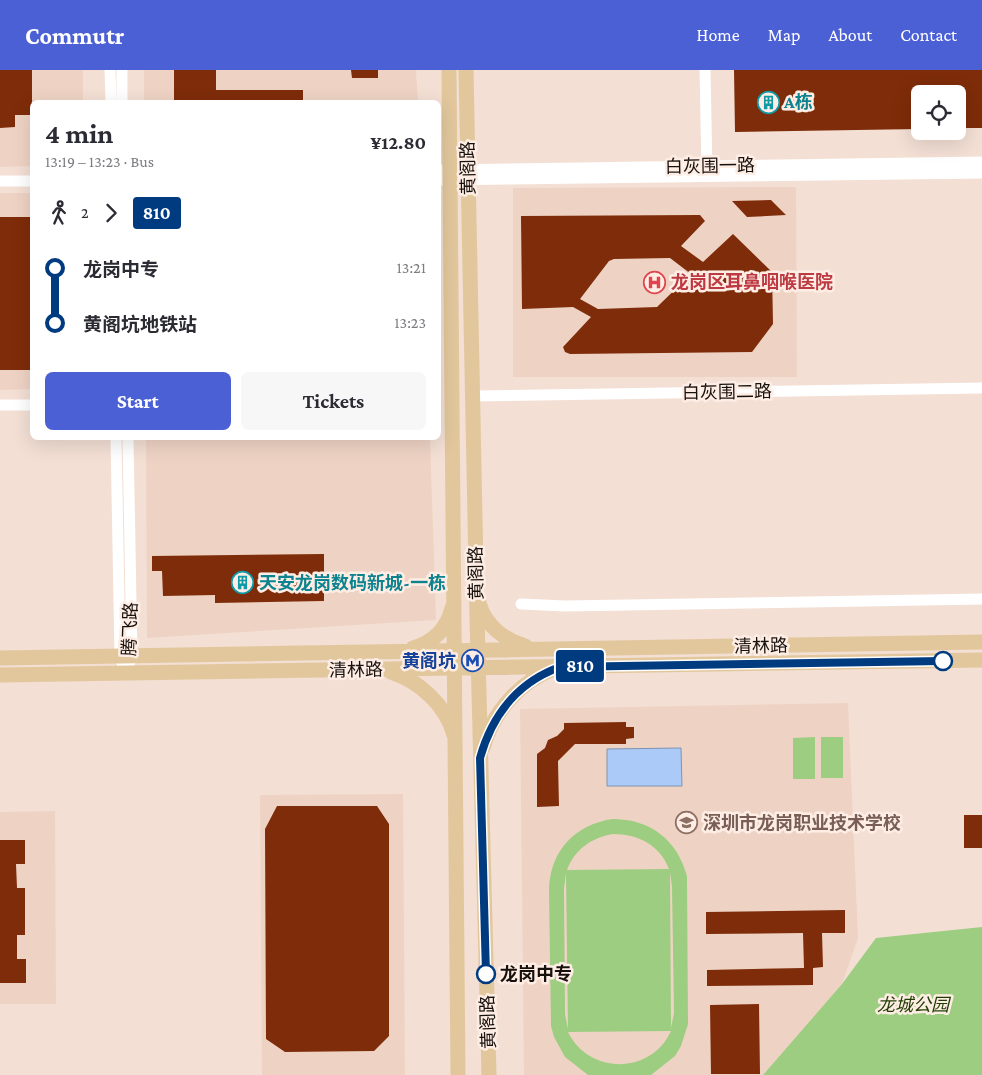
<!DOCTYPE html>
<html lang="en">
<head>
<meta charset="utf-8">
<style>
  body { margin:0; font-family:"Crimson Pro","Noto Sans SC",serif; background:#f7f7f7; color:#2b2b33; height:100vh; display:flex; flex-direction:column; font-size:19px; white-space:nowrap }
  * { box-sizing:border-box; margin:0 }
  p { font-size:16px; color:#7c7c81 }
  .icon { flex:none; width:28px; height:28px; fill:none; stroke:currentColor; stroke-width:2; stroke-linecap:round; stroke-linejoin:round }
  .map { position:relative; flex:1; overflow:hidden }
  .panel { position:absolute; left:30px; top:30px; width:411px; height:340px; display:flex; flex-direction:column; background:#fff; border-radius:8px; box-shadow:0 5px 20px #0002 }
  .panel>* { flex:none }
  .badge { padding:0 10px; border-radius:4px; font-size:18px; line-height:32px }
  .controls { position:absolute; left:911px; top:15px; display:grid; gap:10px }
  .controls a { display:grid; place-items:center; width:55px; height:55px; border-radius:8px; background:#fff; box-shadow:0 5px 20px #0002; font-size:25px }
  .map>.badge { position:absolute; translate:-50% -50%; box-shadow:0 0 0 2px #fff }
  .legs { display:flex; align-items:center; gap:8px; height:55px; padding:0 15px; font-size:16px }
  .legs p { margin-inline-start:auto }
  .headline { display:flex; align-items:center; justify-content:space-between; height:85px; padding:0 15px }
  h1 { font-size:28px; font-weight:700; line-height:38px }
  .button { display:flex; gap:10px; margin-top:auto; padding:10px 15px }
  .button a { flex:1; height:58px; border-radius:8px; background:#4c60d5; color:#fff; font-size:20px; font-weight:700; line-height:58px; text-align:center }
  .button a+a { background:#f7f7f7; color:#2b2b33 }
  ul { padding:0 15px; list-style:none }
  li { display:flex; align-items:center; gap:18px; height:55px; font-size:19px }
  li i { display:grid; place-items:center; width:8px; height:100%; margin:0 6px; background:currentColor }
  li i::after { content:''; width:12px; height:12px; margin:-6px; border:4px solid; border-radius:50%; background:#fff }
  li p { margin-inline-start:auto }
  li:first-child i { background:linear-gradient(#0000 50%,currentColor 0) }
  li:last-child i { background:linear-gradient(currentColor 50%,#0000 0) }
  header { display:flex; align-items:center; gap:30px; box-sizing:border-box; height:70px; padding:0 25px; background:#4c60d5; color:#fff }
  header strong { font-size:24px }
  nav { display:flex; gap:28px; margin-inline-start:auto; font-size:18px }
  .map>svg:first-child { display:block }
</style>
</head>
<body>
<header>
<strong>Commutr</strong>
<nav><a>Home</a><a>Map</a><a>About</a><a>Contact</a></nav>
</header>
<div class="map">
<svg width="982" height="1005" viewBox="0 0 982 1005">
  <rect width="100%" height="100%" fill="#f3dfd4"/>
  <path fill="#eed3c4" d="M0 0H83V32H32V96L0 97Z
    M144 0H416L418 32H144Z
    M796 117 797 307H513V118Z
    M0 123H32V319L0 320Z
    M146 368H430L436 550 147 568Z
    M848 633 858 868 842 914 763 1005H524L520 639Z
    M403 724 405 1005H262L260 725Z
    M55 741 56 934H0V742Z"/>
  <path fill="#9dcd80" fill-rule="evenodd" d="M815 667V709H793V668Z
    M821 667H843V708H821Z
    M612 749C650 749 677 769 687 806L688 954 681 976 675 986 651 1005H588L565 987 554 967 551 956 549 818C551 780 575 755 612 749ZM613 764C638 764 660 775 669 799L567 800C575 779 591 768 613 764ZM670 802 672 817 674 943 671 958ZM566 803 568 959 565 944 564 818ZM671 961C651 1005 589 1005 568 962Z
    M982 857V1005H763L842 914 876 868Z"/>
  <path fill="#abcaf8" stroke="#7f92b2" d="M681 678 682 716H607V679Z"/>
  <path fill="#7e2c09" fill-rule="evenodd" d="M0 0H32V45H15V57L0 58Z
    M174 0H216V20H303V32H174Z
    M351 0H378V8H352Z
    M734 0H982V58H958V24H920V59L735 62Z
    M771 130 786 145 747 147 732 131Z
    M700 145 705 151 681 176 703 192 733 164 772 202 773 254 752 282 570 284 565 282 563 277 591 247 573 237 522 239 521 146ZM670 188 691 204 657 237 598 239 580 229 609 191 614 189Z
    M0 147H32V300H0Z
    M324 484V531L215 533V525L163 526 162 501H152V486Z
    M626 652V657H634V668L626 669V674H575L558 691 559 736 537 737V684L545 678 548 670 557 666 564 659V653Z
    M277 736H377L389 754V966L374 981 285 982 266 969 265 759Z
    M964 745H982V778H964Z
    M0 770H25V794H16L17 818H25V865H17V889H26V913H0Z
    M845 840V863H822L823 897 813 898V915L707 916V900L804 898 803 863 706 864V842Z
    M759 934 760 1004H711L710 935Z"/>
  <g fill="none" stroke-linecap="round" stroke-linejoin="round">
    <path stroke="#fff" stroke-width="11" d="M110 0 111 32
      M122 0V32
      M705 0 707 103
      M439 100 982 92
      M439 110 982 103
      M0 111H32
      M472 326 982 318
      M0 335H32
      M116 368 120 586 122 593
      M521 534 565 536 982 529
      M126 603 132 586 128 368"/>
    <path stroke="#e2c79d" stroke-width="15" d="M449 0 458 1005
      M466 0 477 547 489 1005
      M479 533C485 555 504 570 525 576
      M413 578C434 572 447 559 452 538
      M0 588 982 572
      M391 602C419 611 446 635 454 665
      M0 605 982 590
      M483 678C492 643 520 611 554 599"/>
  </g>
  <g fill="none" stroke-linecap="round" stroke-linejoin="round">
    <defs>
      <path id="line-1" d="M486 904 480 688C492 645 518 612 560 597L943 591"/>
    </defs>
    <use href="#line-1" stroke="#fff" stroke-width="11"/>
    <use href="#line-1" stroke="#003b80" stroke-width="8"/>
  </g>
  <defs>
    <symbol id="building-ring" viewBox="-11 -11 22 22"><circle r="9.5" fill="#feede4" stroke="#0f9aa8" stroke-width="1.5"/><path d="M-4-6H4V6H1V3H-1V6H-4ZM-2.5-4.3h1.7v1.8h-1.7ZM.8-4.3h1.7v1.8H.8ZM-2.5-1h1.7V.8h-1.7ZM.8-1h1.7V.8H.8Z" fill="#0f9aa8"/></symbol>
    <symbol id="hospital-ring" viewBox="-11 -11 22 22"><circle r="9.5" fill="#feede4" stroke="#e0444e" stroke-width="1.5"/><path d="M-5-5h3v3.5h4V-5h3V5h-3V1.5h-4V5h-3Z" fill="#e0444e"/></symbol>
    <symbol id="metro-ring" viewBox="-11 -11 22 22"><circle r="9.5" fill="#feede4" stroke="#1a4fb4" stroke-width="1.5"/><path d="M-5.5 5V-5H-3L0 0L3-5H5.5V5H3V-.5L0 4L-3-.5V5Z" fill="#1a4fb4"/></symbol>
    <symbol id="school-ring" viewBox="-11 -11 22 22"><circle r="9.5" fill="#feede4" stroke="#8d6e63" stroke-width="1.5"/><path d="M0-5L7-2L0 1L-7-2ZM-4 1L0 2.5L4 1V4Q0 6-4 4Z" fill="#8d6e63"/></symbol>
  </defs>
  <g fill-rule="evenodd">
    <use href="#building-ring" x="756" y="20" width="25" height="25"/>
    <use href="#hospital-ring" x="642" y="200" width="25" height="25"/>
    <use href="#building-ring" x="230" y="500" width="25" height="25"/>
    <use href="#metro-ring" x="460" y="578" width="25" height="25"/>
    <use href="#school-ring" x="674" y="740" width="25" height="25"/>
  </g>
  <g fill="#fff" stroke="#003b80" stroke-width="2.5">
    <circle cx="943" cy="591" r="9"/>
    <circle cx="486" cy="904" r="9"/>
  </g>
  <g text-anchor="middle" stroke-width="5" stroke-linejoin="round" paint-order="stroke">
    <g font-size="18" font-weight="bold" fill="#0d838f" stroke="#feede4" text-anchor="start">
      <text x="784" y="38">A栋</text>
      <text x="259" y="519">天安龙岗数码新城-一栋</text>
    </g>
    <g font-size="18" fill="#17110d" stroke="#feede4">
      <text transform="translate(710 96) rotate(-1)" y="6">白灰围一路</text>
      <text transform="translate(468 98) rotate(-91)" y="6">黄阁路</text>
      <text transform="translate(727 322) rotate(-1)" y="6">白灰围二路</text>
      <text transform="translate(476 503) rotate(-91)" y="6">黄阁路</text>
      <text transform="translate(130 559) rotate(-88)" y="6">腾飞路</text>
      <text transform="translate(761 576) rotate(-1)" y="6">清林路</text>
      <text transform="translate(356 600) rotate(-1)" y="6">清林路</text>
      <text transform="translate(488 952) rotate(-92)" y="6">黄阁路</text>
    </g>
    <g font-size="18" font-weight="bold" fill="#be3a42" stroke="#feede4" text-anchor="start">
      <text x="671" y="218">龙岗区耳鼻咽喉医院</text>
    </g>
    <g font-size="18" font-weight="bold" fill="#164399" stroke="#feede4" text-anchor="end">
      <text x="456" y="597">黄阁坑</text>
    </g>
    <g font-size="18" font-weight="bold" fill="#785e54" stroke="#feede4" text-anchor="start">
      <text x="703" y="759">深圳市龙岗职业技术学校</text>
    </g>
    <g font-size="18" font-weight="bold" fill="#17110d" stroke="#feede4" text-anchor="start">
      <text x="500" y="910">龙岗中专</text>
    </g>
    <g font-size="18" font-style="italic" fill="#1e3d02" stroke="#feede4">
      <text x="913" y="941">龙城公园</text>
    </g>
  </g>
</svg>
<div class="controls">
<a><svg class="icon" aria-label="locate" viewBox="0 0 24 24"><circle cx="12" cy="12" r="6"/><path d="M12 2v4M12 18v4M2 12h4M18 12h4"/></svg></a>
</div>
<b class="badge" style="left:580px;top:596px;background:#003b80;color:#fff">810</b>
<section class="panel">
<div class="headline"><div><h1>4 min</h1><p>13:19 – 13:23 · Bus</p></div><b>¥12.80</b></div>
<div class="legs"><svg class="icon" aria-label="walk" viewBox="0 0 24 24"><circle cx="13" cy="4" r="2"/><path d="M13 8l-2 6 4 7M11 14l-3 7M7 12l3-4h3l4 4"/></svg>2<svg class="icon" aria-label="forward" viewBox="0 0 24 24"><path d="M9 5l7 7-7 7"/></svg><b class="badge" style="background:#003b80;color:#fff">810</b></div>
<ul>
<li><i style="color:#003b80"></i><b>龙岗中专</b><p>13:21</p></li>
<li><i style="color:#003b80"></i><b>黄阁坑地铁站</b><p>13:23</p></li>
</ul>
<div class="button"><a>Start</a><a>Tickets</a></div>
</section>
</div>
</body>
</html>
